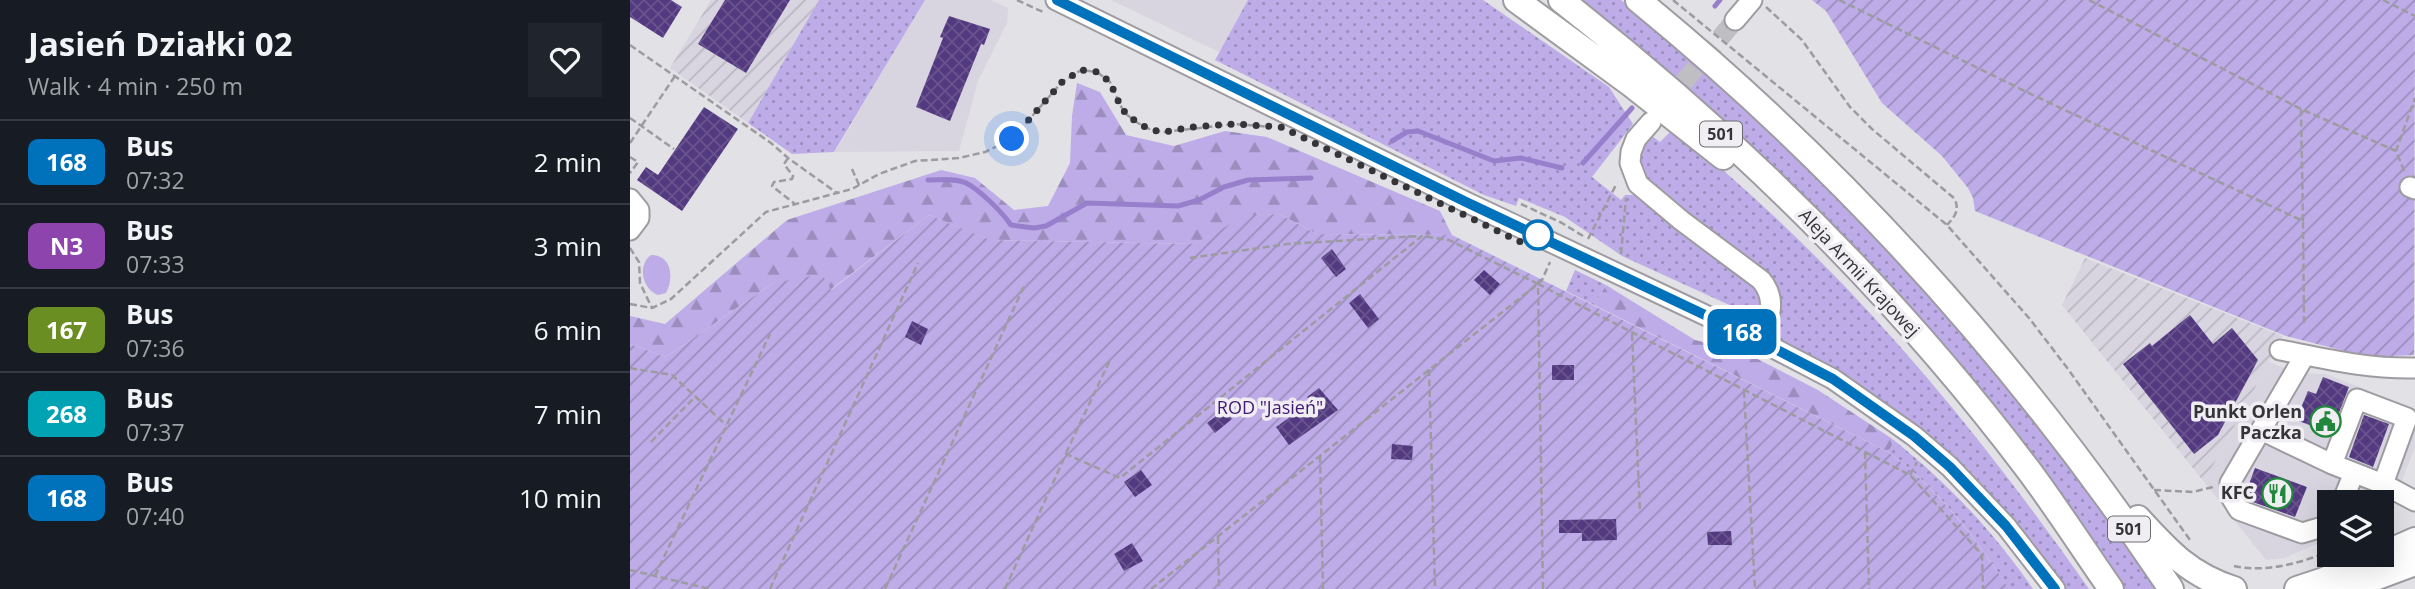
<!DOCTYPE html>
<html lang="en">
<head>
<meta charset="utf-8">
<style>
  body { margin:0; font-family:"Open Sans",sans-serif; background:#20242c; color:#f1f3f6; height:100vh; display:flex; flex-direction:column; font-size:26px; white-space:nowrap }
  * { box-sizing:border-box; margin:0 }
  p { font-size:23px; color:#9ea1a6 }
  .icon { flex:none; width:38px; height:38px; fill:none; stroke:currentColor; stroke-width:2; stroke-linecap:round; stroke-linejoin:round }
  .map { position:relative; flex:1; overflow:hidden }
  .side { display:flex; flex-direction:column; background:#171b24; width:630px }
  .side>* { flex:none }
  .badge { padding:0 14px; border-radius:10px; font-size:24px; line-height:46px }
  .tools { position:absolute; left:1687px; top:490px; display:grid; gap:14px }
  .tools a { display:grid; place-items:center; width:77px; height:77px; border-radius:0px; background:#171b24; box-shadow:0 7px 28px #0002; font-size:35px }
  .you { position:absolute; width:35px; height:35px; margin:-18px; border:5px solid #fff; border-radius:50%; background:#1a73e8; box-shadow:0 0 0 10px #1a73e833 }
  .map>.badge { position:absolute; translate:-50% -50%; box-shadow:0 0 0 4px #fff }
  .round { display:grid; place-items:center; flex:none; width:74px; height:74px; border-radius:0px; background:#20242c }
  .summary { display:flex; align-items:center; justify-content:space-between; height:119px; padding:0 28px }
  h1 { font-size:33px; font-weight:700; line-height:52px }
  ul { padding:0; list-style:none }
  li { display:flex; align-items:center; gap:21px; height:84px; padding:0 28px; border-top:2px solid #363941 }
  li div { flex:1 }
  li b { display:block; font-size:26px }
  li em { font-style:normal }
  li .badge { min-width:77px; font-weight:700; text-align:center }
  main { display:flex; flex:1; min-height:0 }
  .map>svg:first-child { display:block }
</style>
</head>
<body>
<main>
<section class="side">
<div class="summary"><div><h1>Jasień Działki 02</h1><p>Walk · 4 min · 250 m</p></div><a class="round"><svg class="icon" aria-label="heart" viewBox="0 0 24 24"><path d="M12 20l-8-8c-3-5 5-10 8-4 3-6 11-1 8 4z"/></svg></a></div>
<ul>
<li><span class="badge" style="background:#0072bc;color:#fff">168</span><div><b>Bus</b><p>07:32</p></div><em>2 min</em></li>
<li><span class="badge" style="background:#8e44ad;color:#fff">N3</span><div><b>Bus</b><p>07:33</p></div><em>3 min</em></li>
<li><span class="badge" style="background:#6b8e23;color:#fff">167</span><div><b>Bus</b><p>07:36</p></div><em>6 min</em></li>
<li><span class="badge" style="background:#00a3b4;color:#fff">268</span><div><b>Bus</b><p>07:37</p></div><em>7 min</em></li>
<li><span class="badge" style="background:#0072bc;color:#fff">168</span><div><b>Bus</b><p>07:40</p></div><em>10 min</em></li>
</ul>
</section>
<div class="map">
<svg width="1785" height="589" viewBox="0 0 1785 589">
  <defs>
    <pattern id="industrial-furrows" width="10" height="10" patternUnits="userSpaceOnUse" patternTransform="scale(1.75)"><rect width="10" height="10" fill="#d8d5e1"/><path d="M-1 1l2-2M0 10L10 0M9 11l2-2" fill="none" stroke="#bab7c2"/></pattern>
    <pattern id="grass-dots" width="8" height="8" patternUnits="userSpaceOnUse" patternTransform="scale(1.75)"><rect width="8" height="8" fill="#beace8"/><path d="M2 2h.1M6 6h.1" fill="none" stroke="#9b8dbd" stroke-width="1.8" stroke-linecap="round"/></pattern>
    <pattern id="forest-firs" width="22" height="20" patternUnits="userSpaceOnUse" patternTransform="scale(1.75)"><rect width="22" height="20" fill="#beace8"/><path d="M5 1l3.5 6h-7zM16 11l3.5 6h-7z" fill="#9b8dbd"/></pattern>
    <pattern id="garden-furrows" width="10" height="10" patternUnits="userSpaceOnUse" patternTransform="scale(1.75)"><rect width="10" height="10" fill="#beace8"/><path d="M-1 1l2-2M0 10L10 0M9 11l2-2" fill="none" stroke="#9b8dbd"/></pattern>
    <pattern id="building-cross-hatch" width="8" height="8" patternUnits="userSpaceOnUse" patternTransform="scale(1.75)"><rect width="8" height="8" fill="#533980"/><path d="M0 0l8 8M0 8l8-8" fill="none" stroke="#69548d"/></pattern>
  </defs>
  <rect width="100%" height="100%" fill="#e2e1e6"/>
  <path fill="#d8d5e1" d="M295 0H361L378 8 377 23 348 81 329 151 205 152Z
    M481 0H618L589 52Z
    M1639 362 1667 373 1696 374 1785 409V446L1760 512 1752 515V502H1699V538L1655 558 1636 560 1574 482Z"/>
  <path fill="url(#industrial-furrows)" d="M81 0H189L118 123 40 68Z
    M1455 258 1653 336 1574 482 1432 305Z"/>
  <path fill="url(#grass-dots)" d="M189 0H295L204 152 162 154 118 123Z
    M618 0H853L979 87 1003 124 962 177 991 200 995 195H1007L1124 285 1133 304 1130 319 992 256 935 217 889 198 886 206 854 195 585 60Z
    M948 0H991L999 6 1101 93 1238 224 1339 339 1439 465 1527 589H1495L1420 479 1084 115 985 28Z
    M1043 129C1207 259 1339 418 1459 589H1436L1387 523 1338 469 1287 426 1212 373 1143 336 1146 295 1017 188C1005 165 1005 155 1019 134L1030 142Z
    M945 270 976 285 968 299V307L936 291Z
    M1261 438C1316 481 1364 532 1403 589H1379C1345 537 1308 488 1258 452L1262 445Z"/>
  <path fill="url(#forest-firs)" d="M447 83 470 92 496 135 544 146 595 131 637 137 810 211 822 235 687 234 649 214 615 217 564 244 359 240 299 215 200 290 143 283 36 357 0 344V316L35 324 157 220 311 170 345 178 384 210 418 206 440 163 442 116Z
    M976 285 1065 340 1112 351 1188 390 1261 438 1262 445 1258 452 968 307V299Z"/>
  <path fill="#beace8" d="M21 255C42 255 44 278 36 293L28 295C12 289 7 265 21 255Z"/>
  <path fill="url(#garden-furrows)" d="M1182 0H1785L1784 355 1738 357 1656 336 1345 211 1343 198 1338 188 1312 156 1252 103 1196 11Z
    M649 214 687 234 822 235 1258 452C1308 489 1345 537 1379 589H0V344L36 357 143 283 192 274 201 290 299 215 360 240 564 244 615 216Z"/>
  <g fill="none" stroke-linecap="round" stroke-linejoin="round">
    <path stroke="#987fcc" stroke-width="5" d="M1085 6 1090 0
      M762 141 777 132 788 131 864 161 891 158 932 168
      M953 163 1002 108
      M298 180C310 180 325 178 336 183 350 190 372 212 381 225L404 228 416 226 457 203 548 206 569 200 594 187 618 180 681 178"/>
  </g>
  <path fill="url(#building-cross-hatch)" d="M0 0H41L52 7 33 38 0 17Z
    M95 0H160L116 73 68 44Z
    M319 16 360 29 354 45 351 44 320 121 286 107 313 38 310 37Z
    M74 107 108 129 52 211 7 180 16 167 28 175Z
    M702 249 716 269 706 277 691 258Z
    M854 270 870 284 860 295 844 280Z
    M730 294 749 319 738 328 719 303Z
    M1560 315 1583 344 1602 328 1628 360 1588 435 1564 454 1493 364 1520 343 1522 346Z
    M282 321 298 329 291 345 275 337Z
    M922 365H944V380H922Z
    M1693 377 1719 387 1701 433 1666 420 1678 391 1686 394Z
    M689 388 708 410 659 445 646 427 681 402 677 397Z
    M594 410 602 419 585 433 577 423Z
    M1734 415 1759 424 1743 467 1719 457Z
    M762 444 783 446 782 460 761 459Z
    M1625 468 1677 487 1665 517 1620 501 1623 494 1616 492Z
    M511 470 522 485 505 497 494 482Z
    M986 519 987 540 952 541V533H929V520Z
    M1101 531 1102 545H1078L1077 532Z
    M502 543 513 561 494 571 484 554Z"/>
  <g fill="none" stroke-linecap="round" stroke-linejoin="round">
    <path stroke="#bfbfc3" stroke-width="19" stroke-dasharray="19 10" stroke-linecap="butt" d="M1035 105 1105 20"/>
    <defs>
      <path id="minor" d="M426 0 836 202 1130 341 1203 379 1284 436 1320 467 1376 526 1425 589
        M1105 20 1122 0
        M1021 122 1006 139 1001 152 1000 163 1008 184 1052 221 1131 280C1148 300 1139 319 1130 341
        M1780 187 1785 189
        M0 199 9 210V218L0 230
        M1650 350C1696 359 1737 369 1785 368
        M1675 355 1631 430 1702 464
        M1631 430 1600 483 1601 497 1609 510 1672 533 1699 525
        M1753 484 1777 418 1727 399 1702 464 1753 484 1785 501
        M1712 502 1724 473"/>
      <path id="major" d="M886 0 1002 85 1093 157
        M931 0C1106 137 1266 294 1400 472 1428 510 1454 550 1481 589
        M1008 0C1215 169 1393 368 1541 589
        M1508 518C1539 552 1560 575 1604 589
        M1667 589 1694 580 1785 540
        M1715 589 1785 563"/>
    </defs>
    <use href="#minor" stroke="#9e9ca1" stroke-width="23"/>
    <use href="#major" stroke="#9e9ca1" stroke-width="28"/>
    <path stroke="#9c9ca0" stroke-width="2.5" stroke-dasharray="7 3.5" stroke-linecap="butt" d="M387 0 413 12
      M1043 0 1317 225 1399 318 1438 369 1560 540
      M1209 0 1407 97 1673 221 1674 325
      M1459 0 1671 109 1766 151
      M1753 0 1785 16
      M1136 7 1172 40 1220 107 1242 129 1325 199C1329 211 1326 215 1317 225
      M0 45 141 143 158 158 207 193
      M1671 109 1673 221
      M0 118 44 149
      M0 143 45 76
      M0 157 8 162 0 173
      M158 158 154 164 163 176 162 179 144 182 142 186 165 204
      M222 169 229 185
      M1774 171 1766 151 1785 98
      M891 204 932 223 953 236
      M958 239 987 183
      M0 248 9 262 10 283 22 308
      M991 254 996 198
      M560 258 657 244 790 236
      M0 304 22 308 41 299 136 212 222 189 249 174 285 161 329 158 355 152 382 139 432 82 451 70 467 72 480 82 490 105 496 114 508 123 521 130 534 132 604 124 642 127
      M1002 334 1010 512
      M0 368 42 375 96 425
      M799 369 805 589
      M1114 391 1125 589
      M21 442 65 397
      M1235 452 1239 589
      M436 453 481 358
      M690 456 693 589
      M1280 475 1287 462
      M1524 490 1563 492 1583 487
      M588 537 589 589
      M1604 566C1636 573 1669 563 1699 552
      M0 570 80 589
      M25 576 140 334
      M140 589 288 263
      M255 589 395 284
      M375 589 436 454 490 478 792 236 819 240 908 284
      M521 589 908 284 912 280 920 262
      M913 589 908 284 1280 475 1352 555 1353 589"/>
    <use href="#minor" stroke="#fff" stroke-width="19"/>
    <use href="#major" stroke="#fff" stroke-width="24"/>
  </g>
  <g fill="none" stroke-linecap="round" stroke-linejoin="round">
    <defs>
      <path id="line" d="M427 0 836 202 1130 341 1203 379 1284 436 1320 467 1376 526 1425 589"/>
    </defs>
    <use href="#line" stroke="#fff" stroke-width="16"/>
    <use href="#line" stroke="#0072bc" stroke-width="10"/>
    <path stroke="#353537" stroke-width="7" stroke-dasharray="0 12.6" d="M382 139 432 82 451 70 467 72 480 82 490 105 496 114 508 123 521 130 534 132 562 127 604 124 651 127 897 245 908 235"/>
  </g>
  <defs>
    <symbol id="civic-ring" viewBox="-11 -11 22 22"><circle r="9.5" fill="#f0eef3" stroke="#20873c" stroke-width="1.5"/><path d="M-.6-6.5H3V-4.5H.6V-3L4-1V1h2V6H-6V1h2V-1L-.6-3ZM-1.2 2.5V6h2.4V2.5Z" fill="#20873c"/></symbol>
    <symbol id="restaurant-ring" viewBox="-11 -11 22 22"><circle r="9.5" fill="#f0eef3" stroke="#20873c" stroke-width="1.5"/><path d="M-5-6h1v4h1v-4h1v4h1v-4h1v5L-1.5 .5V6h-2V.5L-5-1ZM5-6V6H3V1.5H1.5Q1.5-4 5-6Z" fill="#20873c"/></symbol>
  </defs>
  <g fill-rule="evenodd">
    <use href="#civic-ring" x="1678" y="404" width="35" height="35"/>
    <use href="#restaurant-ring" x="1630" y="476" width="35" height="35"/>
  </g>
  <circle fill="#fff" stroke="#0072bc" stroke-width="3.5" cx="908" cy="235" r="14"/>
  <g text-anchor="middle" stroke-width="7" stroke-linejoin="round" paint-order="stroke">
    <g fill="#f0eef3" stroke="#6d6c6f" stroke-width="2">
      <rect x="1070" y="121.5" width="42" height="25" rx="5"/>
      <rect x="1478" y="516.5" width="42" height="25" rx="5"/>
    </g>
    <g font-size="16" font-weight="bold" fill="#353537">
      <text x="1091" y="140">501</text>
      <text x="1499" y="535">501</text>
    </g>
    <g font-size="18" fill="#353537" stroke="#f0eef3">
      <text transform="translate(1229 273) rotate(47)" y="6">Aleja Armii Krajowej</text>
    </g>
    <g font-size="18" fill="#411874" stroke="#f0eef3">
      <text x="640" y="414">ROD "Jasień"</text>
    </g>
    <g font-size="18" font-weight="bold" fill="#353537" stroke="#f0eef3" text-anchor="end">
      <text x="1672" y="418">Punkt Orlen<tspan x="1672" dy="21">Paczka</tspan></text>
      <text x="1624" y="499">KFC</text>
    </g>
  </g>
</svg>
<div class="tools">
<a><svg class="icon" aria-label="layers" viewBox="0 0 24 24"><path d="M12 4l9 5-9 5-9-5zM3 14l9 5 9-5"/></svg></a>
</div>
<div class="you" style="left:382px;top:139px"></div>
<b class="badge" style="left:1112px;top:332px;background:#0072bc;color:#fff">168</b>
</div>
</main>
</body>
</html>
